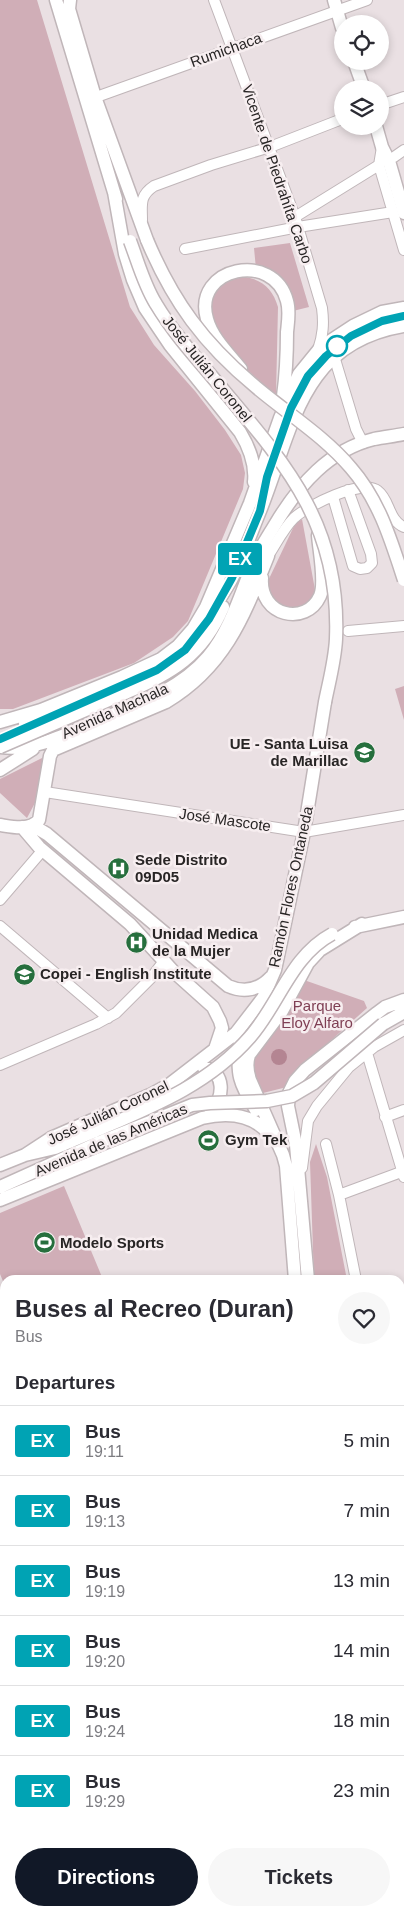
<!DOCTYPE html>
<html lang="en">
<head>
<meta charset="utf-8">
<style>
  body { margin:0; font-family:Arial,sans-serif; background:#f7f7f7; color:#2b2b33; height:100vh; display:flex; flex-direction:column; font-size:19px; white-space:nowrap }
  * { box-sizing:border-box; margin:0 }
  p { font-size:16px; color:#7c7c81 }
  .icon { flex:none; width:28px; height:28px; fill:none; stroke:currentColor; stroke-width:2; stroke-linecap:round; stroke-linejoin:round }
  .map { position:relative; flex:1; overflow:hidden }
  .drawer { position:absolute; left:0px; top:1275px; width:405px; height:641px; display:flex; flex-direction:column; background:#fff; border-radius:15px 15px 0 0; box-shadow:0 2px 8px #0003 }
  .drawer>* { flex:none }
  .badge { padding:0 10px; border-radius:4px; font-size:18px; line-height:32px }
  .controls { position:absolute; left:334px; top:15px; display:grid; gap:10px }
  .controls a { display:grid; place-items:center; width:55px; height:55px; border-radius:50%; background:#fff; box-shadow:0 2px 8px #0003; font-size:25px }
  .map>.badge { position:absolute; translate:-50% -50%; box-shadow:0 0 0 2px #fff }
  h2 { padding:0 15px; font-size:19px; line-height:45px }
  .round { display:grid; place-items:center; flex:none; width:52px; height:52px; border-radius:26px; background:#f7f7f7 }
  .overview { display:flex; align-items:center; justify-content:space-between; height:85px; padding:0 15px }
  h1 { font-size:24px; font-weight:700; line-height:38px }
  .primary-button { display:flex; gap:10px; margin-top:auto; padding:10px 15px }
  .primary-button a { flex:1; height:58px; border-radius:30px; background:#111827; color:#fff; font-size:20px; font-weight:700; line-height:58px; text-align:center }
  .primary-button a+a { background:#f7f7f7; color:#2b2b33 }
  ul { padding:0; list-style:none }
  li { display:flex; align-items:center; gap:15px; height:70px; padding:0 15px; border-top:1px solid #e1e1e2 }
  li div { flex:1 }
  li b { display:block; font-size:19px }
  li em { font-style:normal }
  li .badge { min-width:55px; font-weight:700; text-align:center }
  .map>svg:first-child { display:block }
</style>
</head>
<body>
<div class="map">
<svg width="404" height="1916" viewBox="0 0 404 1916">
  <rect width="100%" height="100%" fill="#eae0e3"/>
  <path fill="#d0aeb7" d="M0 0H37L130 307 154 345 195 391 225 430 241 455 245 473 243 489 188 621 173 637 134 663 13 709H0Z
    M290 243 309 307 293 311 289 297 256 269 254 248Z
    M245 277C263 280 273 290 278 307L276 395C253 376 193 326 215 293 223 282 232 279 245 277Z
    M302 519 316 595 298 611 273 604 267 583 295 524Z
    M404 686V720L395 689Z
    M44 757 36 801 27 818 0 793V779Z
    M304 980 364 1001 367 1008 297 1071 287 1087 263 1093 251 1066 255 1052Z
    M316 1144 327 1177 347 1280H314L310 1162Z
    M64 1186 102 1277 95 1280H5V1286L0 1274V1213Z
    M5 1365V1584L0 1582V1368Z
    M5 1611V1690L0 1692V1613Z"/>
  <path fill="#b48592" d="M271 1057a8 8 0 1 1 16 0a8 8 0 1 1-16 0Z"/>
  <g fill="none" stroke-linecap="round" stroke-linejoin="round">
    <defs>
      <path id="minor" d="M214 0 295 217 322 308C324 324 323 335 318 350
        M88 100 367 0
        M380 105 404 97
        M382 147 379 165 404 250
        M394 157 404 150
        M295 217 379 165
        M142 220C142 205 139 196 154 186L211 165 270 147 342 119
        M185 249 298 227 393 212
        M334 356 356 429 363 443
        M333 497 353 566 360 569 367 568 372 563 371 554 348 490
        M268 556C276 544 283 529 294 518 307 506 362 478 378 491 390 500 388 520 404 527
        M348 631 404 626
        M45 792 304 832 404 815
        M0 900 42 851
        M0 926 108 1018
        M367 1053 404 1177
        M0 1065 96 1024 116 1013 151 978 164 961
        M385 1117 404 1110
        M326 1144 339 1195 356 1280
        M302 1168 308 1121 317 1106 349 1067 374 1047 404 1030
        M339 1195 404 1171
        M400 1405 404 1403
        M0 1736 5 1734
        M0 1808 5 1820
        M59 1911 62 1916
        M268 1911V1916
        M0 1916 6 1911"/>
      <path id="major" d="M56 0 116 199
        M70 0 69 9 95 97 147 240
        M334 0 342 28
        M354 61 364 89
        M376 126 382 147 389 161 404 213
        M114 192 125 254 133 280 145 308 170 345 240 432C249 447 256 464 254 482
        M241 369C229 354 212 338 207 319 192 267 274 250 287 301 290 311 288 322 287 332 287 353 286 375 283 396
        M262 578C259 616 306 627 320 596 326 582 319 550 318 535
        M211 614C217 601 226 590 232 578 243 556 251 533 260 511 293 429 300 343 404 326
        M125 693C171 674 203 655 223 607
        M0 722 41 710 122 677 161 659 178 646 193 629 206 607 250 503 280 418 299 374 321 347 353 326 382 312 404 308
        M25 724 45 718 92 698
        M0 747C33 752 67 734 97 721 136 705 180 690 208 657 229 632 239 599 251 569 257 552 267 538 276 523 299 485 329 450 374 439 384 437 394 436 404 434
        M0 770 33 749
        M0 825C13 827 29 831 39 820L50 756 53 750 166 702C225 667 244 616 268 556
        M32 825 47 834 228 986C244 993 259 990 271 977
        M22 827 39 847 130 924 174 972 213 1007 220 1021 222 1028 215 1049
        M355 927 404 917
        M383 1024 404 1012
        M240 1042C236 1074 239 1083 256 1110
        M204 1068C226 1071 224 1099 211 1111
        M25 1155 51 1138 150 1095 170 1084 236 1033 263 998 275 970 281 942 304 832 325 702
        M0 1165 25 1155 55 1148 95 1131
        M0 1187 100 1142
        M0 1200 202 1118C227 1112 253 1113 271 1136
        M295 1280 286 1166 283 1155 250 1080C247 1071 246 1064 249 1055L282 1011 308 963 320 950 362 924
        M308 1280 296 1145 288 1106 289 1093 295 1081 305 1070 377 1013 385 1007 404 1000
        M400 1662 404 1653
        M400 1693 404 1681
        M400 1712 404 1812
        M400 1909V1916
        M381 1911 382 1916
        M132 1916 138 1911
        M155 1916 161 1911"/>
    </defs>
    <use href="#minor" stroke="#c0b6b9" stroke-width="12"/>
    <use href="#major" stroke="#c0b6b9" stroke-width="15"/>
    <use href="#minor" stroke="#fff" stroke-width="10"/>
    <use href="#major" stroke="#fff" stroke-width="12"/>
    <defs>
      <path id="major-bridge" d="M147 240C173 302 204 344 256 387 288 414 324 436 351 468 379 500 391 540 404 580
        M130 241C138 262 144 285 156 304 171 329 190 351 209 373 280 458 341 519 336 639 335 660 329 682 325 702
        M0 747 125 693
        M95 1131C151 1107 208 1085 250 1037 279 1004 291 956 332 934
        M100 1142 192 1105 210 1103 267 1101 292 1096 314 1083 383 1024"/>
    </defs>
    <use href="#major-bridge" stroke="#c0b6b9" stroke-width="15" stroke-linecap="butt"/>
    <use href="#major-bridge" stroke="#fff" stroke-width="12"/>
  </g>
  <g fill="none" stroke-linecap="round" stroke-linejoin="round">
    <defs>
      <path id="line" d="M0 739 157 670 185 650 209 619 232 578 260 511 267 477 291 408 308 376 326 356 351 336 382 321 404 316"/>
    </defs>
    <use href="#line" stroke="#fff" stroke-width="11"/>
    <use href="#line" stroke="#00a3b4" stroke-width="8"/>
  </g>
  <defs>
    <symbol id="school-disc" viewBox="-11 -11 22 22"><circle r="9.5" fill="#266f3d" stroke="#f7eef0"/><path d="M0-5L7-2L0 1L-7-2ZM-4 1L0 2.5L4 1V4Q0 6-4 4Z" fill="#fff"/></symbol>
    <symbol id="hospital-disc" viewBox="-11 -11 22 22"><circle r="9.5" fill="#266f3d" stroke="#f7eef0"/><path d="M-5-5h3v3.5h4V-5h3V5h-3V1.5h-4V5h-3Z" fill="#fff"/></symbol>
    <symbol id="stadium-disc" viewBox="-11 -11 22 22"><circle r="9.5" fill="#266f3d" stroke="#f7eef0"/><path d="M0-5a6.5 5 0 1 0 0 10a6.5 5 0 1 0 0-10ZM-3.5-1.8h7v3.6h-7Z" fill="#fff"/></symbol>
  </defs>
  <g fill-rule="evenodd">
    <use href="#school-disc" x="352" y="740" width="25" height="25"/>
    <use href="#hospital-disc" x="106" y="856" width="25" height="25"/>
    <use href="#hospital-disc" x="124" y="930" width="25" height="25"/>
    <use href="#school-disc" x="12" y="962" width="25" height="25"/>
    <use href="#stadium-disc" x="196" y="1128" width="25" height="25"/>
    <use href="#stadium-disc" x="32" y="1230" width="25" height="25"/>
  </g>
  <circle fill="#fff" stroke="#00a3b4" stroke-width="2.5" cx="337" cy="346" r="10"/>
  <g text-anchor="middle" stroke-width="5" stroke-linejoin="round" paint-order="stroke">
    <g font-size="15" fill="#282525" stroke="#f7eef0">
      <text transform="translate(226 50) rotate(-20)" y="5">Rumichaca</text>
      <text transform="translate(277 174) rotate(71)" y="5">Vicente de Piedrahíta Carbo</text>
      <text transform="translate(207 369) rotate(51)" y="5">José Julián Coronel</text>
      <text transform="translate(115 711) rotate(-24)" y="5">Avenida Machala</text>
      <text transform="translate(225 820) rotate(8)" y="5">José Mascote</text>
      <text transform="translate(291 887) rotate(-78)" y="5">Ramón Flores Ontaneda</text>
      <text transform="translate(108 1113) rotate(-25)" y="5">José Julián Coronel</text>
      <text transform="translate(111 1140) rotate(-23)" y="5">Avenida de las Américas</text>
    </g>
    <g font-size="15" font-weight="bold" fill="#282525" stroke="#f7eef0" text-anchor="start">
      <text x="348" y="749" text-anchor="end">UE - Santa Luisa<tspan x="348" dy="17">de Marillac</tspan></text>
      <text x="135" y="865">Sede Distrito<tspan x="135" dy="17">09D05</tspan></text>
      <text x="152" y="939">Unidad Medica<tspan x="152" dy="17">de la Mujer</tspan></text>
      <text x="40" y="979">Copei - English Institute</text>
      <text x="225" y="1145">Gym Tek</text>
      <text x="60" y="1248">Modelo Sports</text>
    </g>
    <g font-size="15" fill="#7f3f54" stroke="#f7eef0">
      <text x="317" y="1011">Parque<tspan x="317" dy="17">Eloy Alfaro</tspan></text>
    </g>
  </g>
</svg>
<div class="controls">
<a><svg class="icon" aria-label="locate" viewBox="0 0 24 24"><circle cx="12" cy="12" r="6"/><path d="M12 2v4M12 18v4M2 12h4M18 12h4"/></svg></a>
<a><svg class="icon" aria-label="layers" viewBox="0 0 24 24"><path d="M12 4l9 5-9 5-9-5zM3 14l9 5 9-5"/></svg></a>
</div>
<b class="badge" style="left:240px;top:559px;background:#00a3b4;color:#fff">EX</b>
<section class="drawer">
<div class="overview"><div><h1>Buses al Recreo (Duran)</h1><p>Bus</p></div><a class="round"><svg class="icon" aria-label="heart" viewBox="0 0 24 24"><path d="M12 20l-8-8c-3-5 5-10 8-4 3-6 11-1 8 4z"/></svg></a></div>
<h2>Departures</h2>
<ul>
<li><span class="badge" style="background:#00a3b4;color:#fff">EX</span><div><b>Bus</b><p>19:11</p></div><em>5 min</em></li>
<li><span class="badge" style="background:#00a3b4;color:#fff">EX</span><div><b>Bus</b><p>19:13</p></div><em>7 min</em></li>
<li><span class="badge" style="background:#00a3b4;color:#fff">EX</span><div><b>Bus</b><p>19:19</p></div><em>13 min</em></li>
<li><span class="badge" style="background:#00a3b4;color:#fff">EX</span><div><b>Bus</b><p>19:20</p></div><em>14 min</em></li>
<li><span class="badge" style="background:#00a3b4;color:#fff">EX</span><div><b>Bus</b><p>19:24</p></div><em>18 min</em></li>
<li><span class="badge" style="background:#00a3b4;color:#fff">EX</span><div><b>Bus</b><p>19:29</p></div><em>23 min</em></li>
</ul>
<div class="primary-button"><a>Directions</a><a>Tickets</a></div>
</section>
</div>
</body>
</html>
